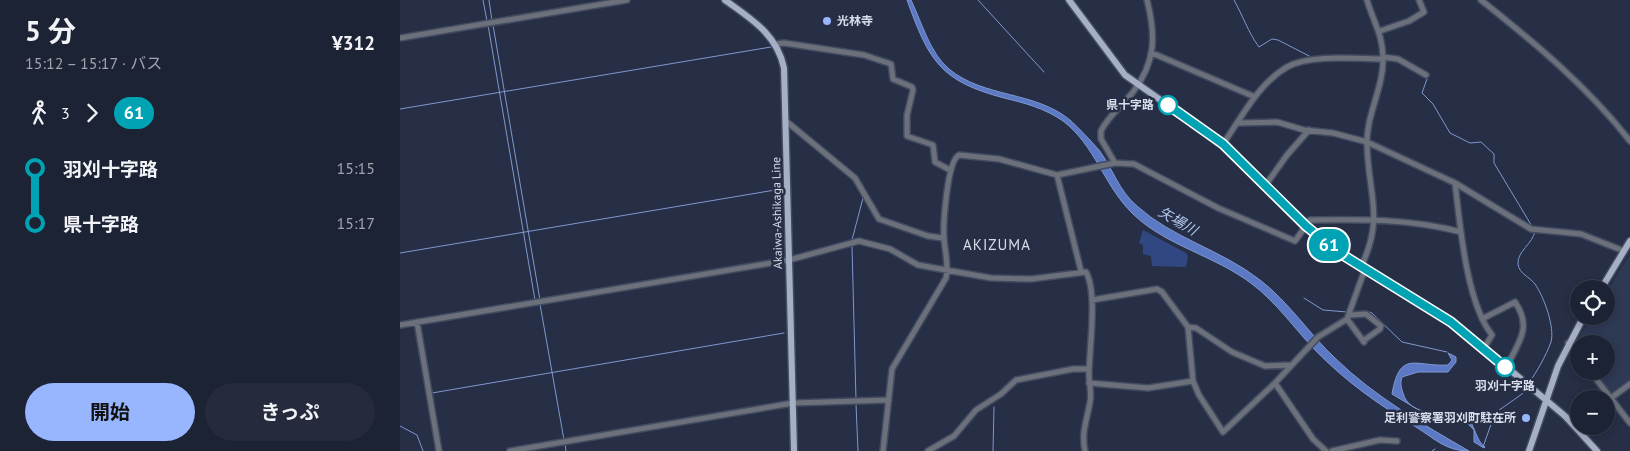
<!DOCTYPE html>
<html lang="ja">
<head>
<meta charset="utf-8">
<style>
  body { margin:0; font-family:"PT Sans","Noto Sans JP",sans-serif; background:#252b3c; color:#f1f3f6; height:100vh; display:flex; flex-direction:column; font-size:19px; white-space:nowrap }
  * { box-sizing:border-box; margin:0 }
  p { font-size:16px; color:#a0a4ac }
  .icon { flex:none; width:28px; height:28px; fill:none; stroke:currentColor; stroke-width:2; stroke-linecap:round; stroke-linejoin:round }
  .map { position:relative; flex:1; overflow:hidden }
  .drawer { display:flex; flex-direction:column; background:#1c2334; width:400px }
  .drawer>* { flex:none }
  .badge { padding:0 10px; border-radius:16px; font-size:18px; line-height:32px }
  .buttons { position:absolute; left:1170px; top:280px; display:grid; gap:10px }
  .buttons a { display:grid; place-items:center; width:45px; height:45px; border-radius:50%; background:#1c2334; box-shadow:0 2px 8px #0003,0 0 0 1px #3a404f; font-size:25px }
  .map>.badge { position:absolute; translate:-50% -50%; box-shadow:0 0 0 2px #fff }
  .legs { display:flex; align-items:center; gap:8px; height:55px; padding:0 25px; font-size:16px }
  .legs p { margin-inline-start:auto }
  .head { display:flex; align-items:center; justify-content:space-between; height:85px; padding:0 25px }
  h1 { font-size:28px; font-weight:700; line-height:38px }
  .cta { display:flex; gap:10px; margin-top:auto; padding:10px 25px }
  .cta a { flex:1; height:58px; border-radius:30px; background:#98b6fd; color:#111; font-size:20px; font-weight:700; line-height:58px; text-align:center }
  .cta a+a { background:#252b3c; color:#f1f3f6 }
  ul { padding:0 25px; list-style:none }
  li { display:flex; align-items:center; gap:18px; height:55px; font-size:19px }
  li i { display:grid; place-items:center; width:8px; height:100%; margin:0 6px; background:currentColor }
  li i::after { content:''; width:12px; height:12px; margin:-6px; border:4px solid; border-radius:50%; background:#1c2334 }
  li p { margin-inline-start:auto }
  li:first-child i { background:linear-gradient(#0000 50%,currentColor 0) }
  li:last-child i { background:linear-gradient(currentColor 50%,#0000 0) }
  main { display:flex; flex:1; min-height:0 }
  .map>svg:first-child { display:block }
</style>
</head>
<body>
<main>
<section class="drawer">
<div class="head"><div><h1>5 分</h1><p>15:12 – 15:17 · バス</p></div><b>¥312</b></div>
<div class="legs"><svg class="icon" aria-label="walk" viewBox="0 0 24 24"><circle cx="13" cy="4" r="2"/><path d="M13 8l-2 6 4 7M11 14l-3 7M7 12l3-4h3l4 4"/></svg>3<svg class="icon" aria-label="forward" viewBox="0 0 24 24"><path d="M9 5l7 7-7 7"/></svg><b class="badge" style="background:#00a3b4;color:#fff">61</b></div>
<ul>
<li><i style="color:#00a3b4"></i><b>羽刈十字路</b><p>15:15</p></li>
<li><i style="color:#00a3b4"></i><b>県十字路</b><p>15:17</p></li>
</ul>
<div class="cta"><a>開始</a><a>きっぷ</a></div>
</section>
<div class="map">
<svg width="1230" height="451" viewBox="0 0 1230 451">
  <rect width="100%" height="100%" fill="#262f45"/>
  <path fill="#2e3954" d="M1230 255V382L1215 394 1211 393 1194 371H1206V344H1179V351L1174 345 1192 316H1206V293Z"/>
  <path fill="#314781" d="M743 230 786 253 788 256 786 267 752 266 751 256 743 254V245L739 243Z"/>
  <path fill="#5b79c4" stroke="#8097d0" d="M507 0H511C522 23 530 53 549 69 584 98 635 91 670 120 680 129 690 140 699 150 713 169 719 191 737 206 772 238 822 250 860 280 889 302 909 334 936 359 974 396 1024 425 1069 451 1046 451 1035 439 1016 427 979 405 945 381 915 350 894 328 877 303 852 284 816 256 766 246 733 214 704 186 695 145 663 121 644 108 625 103 604 98 540 81 529 61 507 0Z
    M1048 353 1056 357V362L1048 372H1018L1002 377C1000 383 1001 387 1003 393 1009 417 1046 414 1066 415 1075 425 1076 441 1085 447L1084 448 1074 442V430L1064 420 1032 418 992 394C1000 349 1015 367 1048 365L1052 360Z"/>
  <g fill="none" stroke-linecap="round" stroke-linejoin="round">
    <path stroke="#8097d0" stroke-width="1" d="M83 0 87 21
      M89 0 92 21
      M578 0 644 72
      M834 0C843 16 848 32 859 47L872 39 878 40 913 58
      M88 25 135 300
      M93 25 140 300
      M1024 77 1027 79 1022 93 1033 104 1050 133 1070 143 1081 142 1094 154V163L1133 228
      M0 109 371 47
      M452 240 463 198
      M452 246 456 400
      M0 253 381 189
      M904 298 923 310 947 312
      M140 304 164 440
      M953 312 966 311 972 313 1002 342 1047 352
      M1129 383C1137 371 1146 356 1151 342 1155 327 1144 297 1135 284 1130 277 1119 274 1118 264 1117 251 1133 244 1135 231
      M32 393 384 333
      M456 404 458 451
      M0 426 17 435 23 451
      M165 444 166 451
      M1083 447 1095 413 1122 394 1127 387
      M593 451 594 407
      M1032 451 1035 449"/>
    <defs>
      <path id="minor" d="M1081 0C1135 43 1187 86 1230 141
        M980 31 1009 21 1024 12 1019 0
        M0 38 227 0
        M376 44 384 43 464 55 491 64 493 79 512 87 513 90 507 115V136L533 145 535 162 550 170
        M752 53 855 97
        M983 57 998 59 1026 75
        M386 121 455 178 479 219 528 236 543 238
        M838 123 877 122 904 130 933 133 967 142 1055 183 1131 229 1181 234 1224 251
        M823 144C842 117 858 84 887 67 911 54 957 59 983 59
        M715 163 701 139V131C708 116 723 105 733 92 756 62 756 35 747 0
        M657 175 681 271
        M1055 183C1060 224 1066 302 1092 335L1084 348
        M865 186 887 155 909 130
        M961 267C985 216 968 195 967 144 966 115 984 87 983 58 983 35 973 21 967 0
        M692 300 757 289 762 292 788 327 793 381 799 395 823 432 875 383 918 337 947 319 965 269
        M950 315 966 314 981 326 980 329 963 341
        M947 319 964 342
        M1082 319 1115 302C1133 328 1118 343 1106 368
        M17 322 39 451
        M0 325 389 260 459 241 490 249 518 265 591 278 631 279 686 272C698 293 689 350 689 375 689 384 692 393 690 402 687 420 681 432 685 451
        M788 327 796 328 832 352 865 366 891 365
        M1168 343 1179 357
        M1190 371 1230 423
        M689 383 748 388 793 381
        M875 383 913 439 926 451
        M1211 398 1230 384
        M110 451 393 403 489 400
        M483 451 492 369 546 278C549 266 545 252 544 239 543 225 547 161 559 155L599 159 657 175 715 163 734 164 818 208 895 241 910 220C961 219 1012 219 1061 232
        M528 451 554 436 576 410 601 394 616 380 673 369H689
        M932 451 980 440 997 441"/>
      <path id="major" d="M325 0C351 19 377 34 384 68L394 451
        M669 0 725 75 823 144 906 226 938 252 1051 322 1084 348 1165 416 1197 451
        M1201 289 1230 241
        M1129 451 1158 366 1184 316"/>
    </defs>
    <use href="#minor" stroke="#424b60" stroke-width="8"/>
    <use href="#major" stroke="#424b60" stroke-width="9"/>
    <use href="#minor" stroke="#6b707b" stroke-width="5"/>
    <use href="#major" stroke="#a5afc5" stroke-width="6"/>
  </g>
  <g fill="none" stroke-linecap="round" stroke-linejoin="round">
    <defs>
      <path id="line-1" d="M768 105 823 144 906 226 938 252 1051 322 1105 367"/>
    </defs>
    <use href="#line-1" stroke="#fff" stroke-width="11"/>
    <use href="#line-1" stroke="#00a3b4" stroke-width="8"/>
  </g>
  <g fill="#98b6fd" stroke="#262f45" stroke-width="2">
    <circle cx="427" cy="21" r="5"/>
    <circle cx="1126" cy="418" r="5"/>
  </g>
  <g fill="#fff" stroke="#00a3b4" stroke-width="2.5">
    <circle cx="768" cy="105" r="9"/>
    <circle cx="1105" cy="367" r="9"/>
  </g>
  <g text-anchor="middle" stroke-width="5" stroke-linejoin="round" paint-order="stroke">
    <g font-size="12" font-weight="bold" fill="#d7ddeb" stroke="#262f45" text-anchor="start">
      <text x="437" y="25">光林寺</text>
      <text x="1116" y="422" text-anchor="end">足利警察署羽刈町駐在所</text>
    </g>
    <g font-size="12" font-weight="bold" fill="#d7ddeb" stroke="#262f45" text-anchor="end">
      <text x="754" y="109">県十字路</text>
      <text x="1105" y="390" text-anchor="middle">羽刈十字路</text>
    </g>
    <g font-size="12" fill="#d7ddeb" stroke="#262f45">
      <text transform="translate(377 213) rotate(-91)" y="4">Akaiwa-Ashikaga Line</text>
    </g>
    <g font-size="14" font-style="italic" fill="#b4c6ee" stroke="#262f45">
      <text transform="translate(778 221) rotate(30)" y="5">矢場川</text>
    </g>
    <g font-size="15" letter-spacing="1" fill="#d7ddeb" stroke="#262f45">
      <text x="597" y="250">AKIZUMA</text>
    </g>
  </g>
</svg>
<div class="buttons">
<a><svg class="icon" aria-label="locate" viewBox="0 0 24 24"><circle cx="12" cy="12" r="6"/><path d="M12 2v4M12 18v4M2 12h4M18 12h4"/></svg></a>
<a>+</a>
<a>−</a>
</div>
<b class="badge" style="left:929px;top:245px;background:#00a3b4;color:#fff">61</b>
</div>
</main>
</body>
</html>
